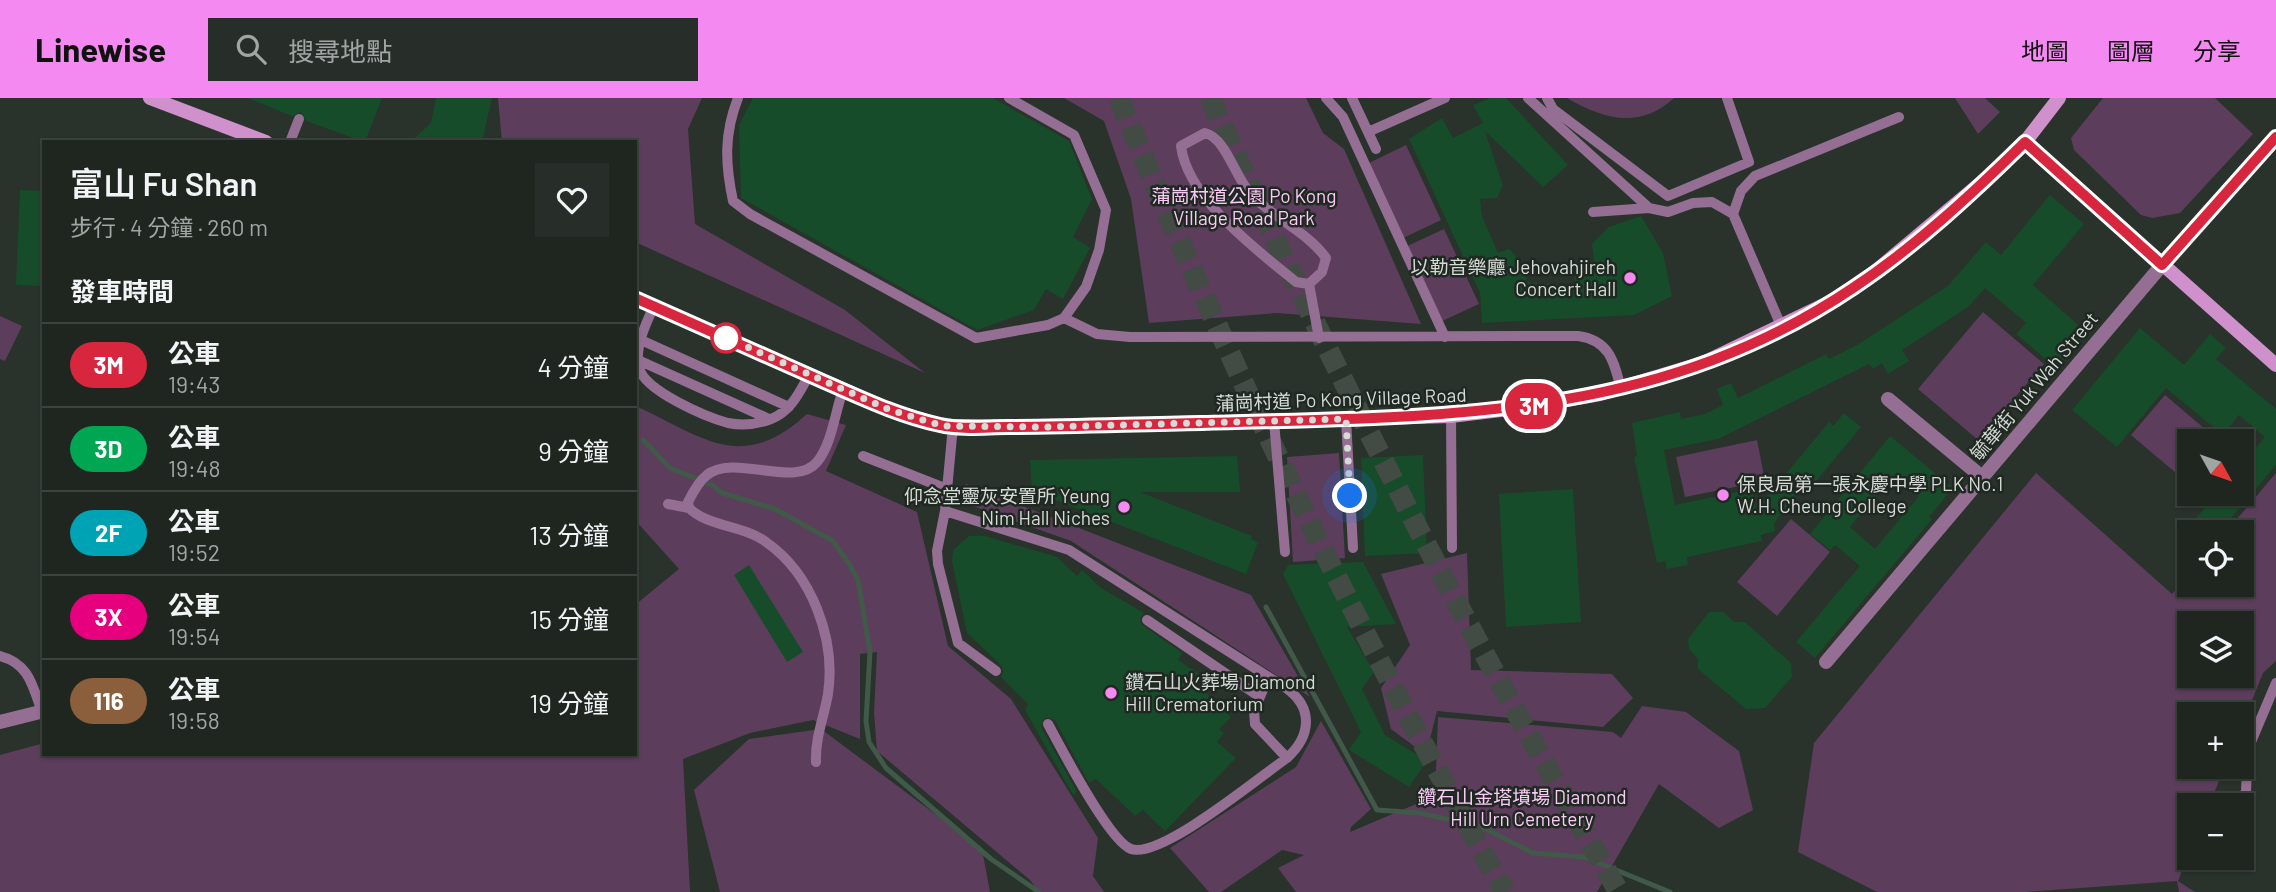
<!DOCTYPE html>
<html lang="zh-TW">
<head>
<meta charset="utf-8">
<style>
  body { margin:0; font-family:Barlow,"Noto Sans TC",sans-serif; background:#272e29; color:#f1f3f6; height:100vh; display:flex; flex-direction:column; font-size:26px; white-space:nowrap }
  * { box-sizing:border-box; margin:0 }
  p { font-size:23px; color:#a1a5a5 }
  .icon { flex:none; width:38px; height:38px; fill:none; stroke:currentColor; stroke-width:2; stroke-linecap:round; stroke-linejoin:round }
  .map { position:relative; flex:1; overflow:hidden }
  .panel { position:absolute; left:42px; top:42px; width:595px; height:616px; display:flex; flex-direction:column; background:#1f2620; border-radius:0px; box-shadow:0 2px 5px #0004,0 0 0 2px #3c433e }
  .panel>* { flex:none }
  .badge { padding:0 14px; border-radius:23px; font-size:24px; line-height:46px }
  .needle { width:46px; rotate:130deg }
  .buttons { position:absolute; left:2177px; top:331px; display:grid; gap:14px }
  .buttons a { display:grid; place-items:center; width:77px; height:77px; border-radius:0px; background:#1f2620; box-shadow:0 2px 5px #0004,0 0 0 2px #3c433e; font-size:35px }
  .you { position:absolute; width:35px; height:35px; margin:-18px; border:5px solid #fff; border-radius:50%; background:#1a73e8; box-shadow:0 0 0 10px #1a73e833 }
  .map>.badge { position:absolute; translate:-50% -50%; box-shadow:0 0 0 4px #fff }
  h2 { padding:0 28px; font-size:26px; line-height:63px }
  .round { display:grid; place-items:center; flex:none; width:74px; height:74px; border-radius:0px; background:#272e29 }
  .head { display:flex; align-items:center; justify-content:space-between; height:119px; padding:0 28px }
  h1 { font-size:33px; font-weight:600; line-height:52px }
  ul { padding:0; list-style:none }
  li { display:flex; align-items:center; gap:21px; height:84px; padding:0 28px; border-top:2px solid #3c433e }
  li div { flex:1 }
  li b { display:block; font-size:26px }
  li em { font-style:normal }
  li .badge { min-width:77px; font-weight:700; text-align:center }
  header { display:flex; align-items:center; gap:42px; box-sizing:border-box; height:98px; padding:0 35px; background:#f389f1; color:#111 }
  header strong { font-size:33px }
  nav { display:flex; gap:38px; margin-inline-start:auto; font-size:24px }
  .search { width:490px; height:63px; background:#272e29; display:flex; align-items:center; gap:18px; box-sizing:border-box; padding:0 24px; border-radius:0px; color:#a1a5a5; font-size:26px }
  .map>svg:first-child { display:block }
</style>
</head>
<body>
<header>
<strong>Linewise</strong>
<div class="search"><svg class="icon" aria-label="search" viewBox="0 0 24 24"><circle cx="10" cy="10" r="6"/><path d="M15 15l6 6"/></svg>搜尋地點</div>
<nav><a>地圖</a><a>圖層</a><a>分享</a></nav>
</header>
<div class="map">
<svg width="2276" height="794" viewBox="0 0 2276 794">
  <rect width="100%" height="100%" fill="#29322b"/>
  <path fill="#5d3d5c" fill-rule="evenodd" d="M498 0H702L688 31 695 126 845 212 925 275 635 144V44H502Z
    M1064 0H1306L1323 35 1344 51 1421 226 1277 215 1149 225 1131 101 1104 23Z
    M1567 0H1674C1639 32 1603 21 1567 0Z
    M1955 0H1985L2000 14 1978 36Z
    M2103 0H2215L2253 36 2180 115 2152 120 2141 117 2074 52 2071 40Z
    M1406 47 1441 122 1401 141 1367 66Z
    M1444 131 1479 206 1440 224 1405 149Z
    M1983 214 2044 266 1978 342 1918 291Z
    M0 218 22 228 5 263 0 261Z
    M2165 297 2219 343H2189V386L2131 337Z
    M635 304 640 310C707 342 743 374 807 316L846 327 826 373 917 414 948 548 1011 601 1098 740 1093 778 1104 794H1039L1030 782 877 653 874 615 877 554 860 556V641L813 622 750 635 683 661 690 794H0V657L44 645V656H635V507L679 471 635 422Z
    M1757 342 1765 383 1685 399 1676 359Z
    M1339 355 1345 460 1293 464 1287 359Z
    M2036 375 2172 496 2189 477V486H2242V434H2226L2276 375V563L2263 575 2242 627V616H2189V668L2225 669 2209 707H2189V755L2178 783 2195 794H2179L2177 783 2025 794H1877L1798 754 1814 645ZM2242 525V578H2189V525Z
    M966 386 1251 497 1310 599 1071 443 964 405Z
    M1791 421 1830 454 1777 518 1737 484Z
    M1467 455 1471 572 1612 576 1633 600 1603 629 1437 613 1426 657 1391 631 1381 590 1410 547 1381 476Z
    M1642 608 1686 614 1739 653 1753 712 1719 730 1659 686 1597 794H1296L1278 770 1304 757 1282 752 1221 794H1209L1170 750 1296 669 1321 623 1371 711 1351 729 1350 734 1435 698 1438 619 1613 634 1621 640Z
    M821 631 982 751 990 794H720L694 692 749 641Z"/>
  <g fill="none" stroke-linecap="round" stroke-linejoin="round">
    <path stroke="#405948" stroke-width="5" d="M643 342 670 370 712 387 722 395 775 411 833 443 848 464 858 482 870 554 866 623 869 644 886 670 991 761 1039 794
      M1266 509 1377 712 1420 715 1482 729 1533 755 1584 759 1670 794"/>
  </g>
  <path fill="#174c2a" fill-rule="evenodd" d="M248 0H382L365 44 306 23 301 14 292 18Z
    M436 0H492L482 44H410L431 25Z
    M753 0H993L1069 43 1092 101 1073 139 1090 150 1063 201 1046 191 1034 212 977 232 741 100 739 27Z
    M1490 0H1506L1568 67 1543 89 1485 33 1503 88 1497 100 1480 101 1482 118 1498 155 1509 151 1528 170 1526 184 1575 188 1574 164 1594 163 1592 146 1609 129 1641 118 1663 155 1672 198 1634 217 1482 225 1480 195 1409 41 1442 20 1453 40 1483 25 1473 7Z
    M20 92 44 93V188L16 187Z
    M2050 97 2084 126 2033 187 2078 227 2072 234 2081 242 2056 270 2016 236 2026 225 1985 190 1968 209 1902 252 1909 263 1888 276 1882 265 1873 271 1869 266 1718 341 1664 352 1675 407 1752 391 1756 412 1829 324 1833 328 1844 315 1861 329 1804 398 1799 394 1774 425 1775 433 1761 437 1762 443 1687 459 1688 467 1667 471 1665 463 1657 465 1634 359 1637 358 1632 325 1680 314 1681 321 1705 316 1723 307 1717 291 1731 285 1738 300 1826 256 1829 261 1857 247 1948 188 1986 144 2001 157Z
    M2140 230 2184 267 2210 236 2226 250 2216 261 2276 311V367L2219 434H2184L2217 396H2242V366L2265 339 2239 317 2223 337 2166 290 2117 349 2072 312Z
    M1890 338 1953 390 1929 419 1932 421 1815 560 1796 544 1860 468 1835 447 1830 452 1810 436ZM1893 377 1919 398 1875 451 1850 429Z
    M1423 357 1427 455 1365 458 1361 360Z
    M1237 358 1240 394H1140L1252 438 1251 441 1258 444 1246 476 1032 393 1030 362Z
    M1573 391 1581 524 1506 529 1499 396Z
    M969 438H985L1057 459 1077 478 1082 472 1101 490 1144 515 1140 521 1141 526 1182 555 1178 562 1199 576 1194 583 1231 619 1219 631 1224 635 1217 644 1236 660 1165 733 1143 712 1135 718 1096 681 1089 685 1055 622 1045 619 1041 629 1077 694 1073 697 1025 612 1028 606 1001 579 1003 573 1001 567 967 535 952 463 953 452Z
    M1363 464 1396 526 1347 529 1374 574 1362 591 1385 637 1427 663 1409 689 1349 652 1361 634 1283 476 1288 467Z
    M749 467 803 554 787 564 734 477Z
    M1709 514H1724L1734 524H1745L1791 565 1792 579 1765 610 1746 611 1698 571V561L1689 551 1688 541Z"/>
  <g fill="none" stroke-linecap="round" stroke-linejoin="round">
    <path stroke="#434b45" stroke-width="21" stroke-dasharray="21 10" stroke-linecap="butt" d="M1119 0C1231 272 1359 538 1505 794
      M1210 0C1333 272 1467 537 1619 794"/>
    <path stroke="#956e93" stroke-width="10" d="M738 0C724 36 725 65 733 103L750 116 976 240 1048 227 1064 220 1086 189 1099 152 1106 112 1074 37 1009 0
      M1326 0 1343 19 1445 239
      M1352 0 1368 34 1445 0
      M1528 0 1649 110
      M1547 0 1553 11 1668 98 1749 64 1727 0
      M1368 34 1376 51
      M1205 35C1225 40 1234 75 1247 91 1269 119 1306 132 1326 160L1322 174 1309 186 1296 184C1257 152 1187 100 1181 48Z
      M290 44 299 21
      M1593 114 1649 110 1668 114 1693 105 1712 104 1733 116
      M1309 186 1319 240
      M654 208C646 225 634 250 639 270 645 293 706 319 728 325 742 328 758 326 771 321 791 313 799 295 809 277
      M1064 220 1097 236 1130 239 1578 238C1609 242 1614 263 1621 291
      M1782 230 1733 116 1741 93 1755 78 1899 19
      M641 242 789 309
      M638 262 769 321
      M1451 318 1452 450
      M1346 321 1353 450
      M1274 323 1285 454
      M953 328 945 413 937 453 938 466 958 545 996 573
      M863 358 947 391
      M668 406 689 410
      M945 413 1069 452 1286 590C1314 610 1311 638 1287 660 1258 680 1161 761 1131 751 1109 743 1061 650 1048 626
      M1147 522 1260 599
      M0 558C29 565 33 589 42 614
      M1268 580 1254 613 1255 626 1287 660
      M816 664C815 640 824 619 828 596 836 541 812 476 766 444 743 427 708 429 689 410L688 404C692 396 699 383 707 377 734 355 795 391 817 364 832 346 835 314 843 292
      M2240 707 2246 693 2248 651 2276 585
      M2200 764 2204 760"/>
    <path stroke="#956e93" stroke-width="14" d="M1888 301 1982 379
      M1826 564 2162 167 2276 39
      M0 624 44 613"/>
    <path stroke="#cf90cc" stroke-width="14" d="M150 0 266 44
      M2025 44 2276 267
      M635 200 890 312 943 328 1045 329 1451 318 1526 309 1600 296 1703 265 1832 203 1877 172 1995 73 2025 44 2059 0"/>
  </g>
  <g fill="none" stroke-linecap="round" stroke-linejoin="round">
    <defs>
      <path id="line" d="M635 200C697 227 758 255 820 282 859 299 898 318 940 327 961 332 986 329 1007 329 1072 329 1137 326 1202 325 1433 318 1652 325 1853 190 1915 149 1972 96 2025 44L2162 167 2276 39"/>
    </defs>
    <use href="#line" stroke="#fff" stroke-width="16"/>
    <use href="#line" stroke="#d7263d" stroke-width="10"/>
    <path stroke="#d6dbd7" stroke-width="7" stroke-dasharray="0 12.6" d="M726 240 720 237 890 312 943 328 1045 329 1346 321 1350 398"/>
  </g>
  <g fill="#f389f1" stroke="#202822" stroke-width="2.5">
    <circle cx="1630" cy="180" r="7"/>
    <circle cx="1723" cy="397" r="7"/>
    <circle cx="1124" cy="409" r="7"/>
    <circle cx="1111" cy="595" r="7"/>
  </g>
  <circle fill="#fff" stroke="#d7263d" stroke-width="3.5" cx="726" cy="240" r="14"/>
  <g text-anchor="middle" stroke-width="5" stroke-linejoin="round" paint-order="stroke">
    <g font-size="19" fill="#facbf7" stroke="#202822">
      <text x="1244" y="105">蒲崗村道公園 Po Kong<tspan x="1244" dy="22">Village Road Park</tspan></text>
      <text x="1522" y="706">鑽石山金塔墳場 Diamond<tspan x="1522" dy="22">Hill Urn Cemetery</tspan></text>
    </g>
    <g font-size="19" fill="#d6dbd7" stroke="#202822" text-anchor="end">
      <text x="1616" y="176">以勒音樂廳 Jehovahjireh<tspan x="1616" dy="22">Concert Hall</tspan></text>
      <text x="1737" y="393" text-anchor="start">保良局第一張永慶中學 PLK No.1<tspan x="1737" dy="22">W.H. Cheung College</tspan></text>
      <text x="1110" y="405">仰念堂靈灰安置所 Yeung<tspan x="1110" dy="22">Nim Hall Niches</tspan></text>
      <text x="1125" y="591" text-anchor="start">鑽石山火葬場 Diamond<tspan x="1125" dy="22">Hill Crematorium</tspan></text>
    </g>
    <g font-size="19" fill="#d6dbd7" stroke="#202822">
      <text transform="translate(2034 288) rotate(-50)" y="7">毓華街 Yuk Wah Street</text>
      <text transform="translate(1341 301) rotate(-2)" y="7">蒲崗村道 Po Kong Village Road</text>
    </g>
  </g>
</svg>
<div class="buttons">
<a><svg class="needle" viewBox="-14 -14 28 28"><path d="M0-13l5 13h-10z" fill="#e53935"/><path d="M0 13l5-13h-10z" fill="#a1a5a5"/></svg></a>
<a><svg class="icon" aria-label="locate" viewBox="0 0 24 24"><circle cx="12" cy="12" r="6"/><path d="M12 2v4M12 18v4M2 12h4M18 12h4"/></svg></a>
<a><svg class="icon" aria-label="layers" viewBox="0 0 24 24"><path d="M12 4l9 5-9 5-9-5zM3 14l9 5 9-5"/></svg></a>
<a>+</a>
<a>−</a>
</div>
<div class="you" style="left:1350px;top:398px"></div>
<b class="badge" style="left:1534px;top:308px;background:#d7263d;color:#fff">3M</b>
<section class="panel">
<div class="head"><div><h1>富山 Fu Shan</h1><p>步行 · 4 分鐘 · 260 m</p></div><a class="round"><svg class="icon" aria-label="heart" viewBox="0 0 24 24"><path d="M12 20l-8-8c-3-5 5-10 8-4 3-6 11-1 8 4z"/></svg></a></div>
<h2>發車時間</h2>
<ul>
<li><span class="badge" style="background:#d7263d;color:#fff">3M</span><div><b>公車</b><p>19:43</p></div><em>4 分鐘</em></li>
<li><span class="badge" style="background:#00a651;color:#fff">3D</span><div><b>公車</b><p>19:48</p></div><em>9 分鐘</em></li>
<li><span class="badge" style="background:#00a3b4;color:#fff">2F</span><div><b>公車</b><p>19:52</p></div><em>13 分鐘</em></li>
<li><span class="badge" style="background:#e6007e;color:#fff">3X</span><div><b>公車</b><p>19:54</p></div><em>15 分鐘</em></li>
<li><span class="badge" style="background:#8b5e3c;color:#fff">116</span><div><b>公車</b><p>19:58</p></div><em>19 分鐘</em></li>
</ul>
</section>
</div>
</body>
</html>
